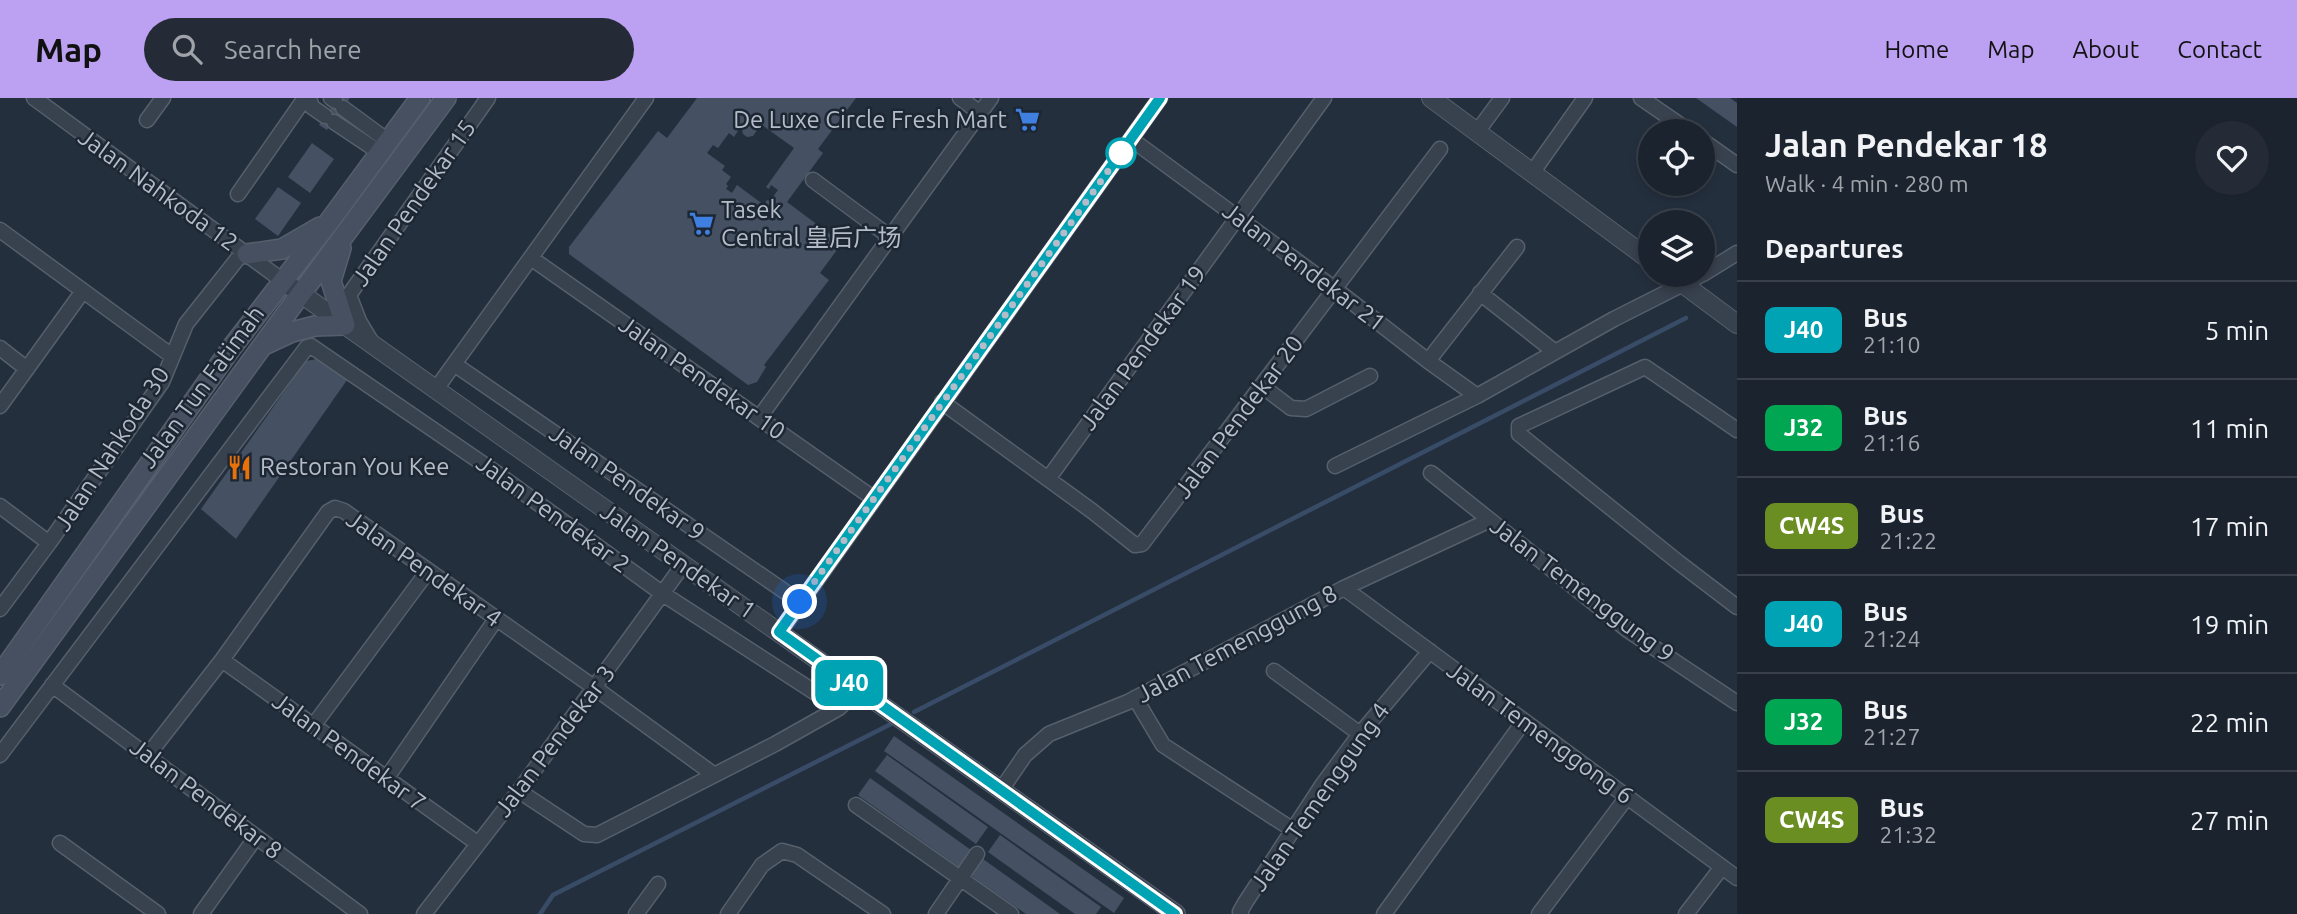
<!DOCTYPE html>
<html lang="en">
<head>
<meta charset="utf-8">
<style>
  body { margin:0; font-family:Ubuntu,"Noto Sans SC",sans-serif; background:#242b36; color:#f1f3f6; height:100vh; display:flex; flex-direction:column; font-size:26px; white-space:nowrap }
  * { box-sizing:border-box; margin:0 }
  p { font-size:23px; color:#a0a4aa }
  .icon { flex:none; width:38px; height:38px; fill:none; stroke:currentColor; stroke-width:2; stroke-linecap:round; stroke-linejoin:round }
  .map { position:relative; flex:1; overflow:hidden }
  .panel { display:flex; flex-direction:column; background:#1b232e; width:560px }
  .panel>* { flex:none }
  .badge { padding:0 14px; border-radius:10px; font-size:24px; line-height:46px }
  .buttons { position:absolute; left:1638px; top:21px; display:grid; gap:14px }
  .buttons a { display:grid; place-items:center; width:77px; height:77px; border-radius:50%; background:#1b232e; box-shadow:0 4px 10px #0003,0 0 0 2px #39404a; font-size:35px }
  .you { position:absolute; width:35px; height:35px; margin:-18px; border:5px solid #fff; border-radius:50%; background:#1a73e8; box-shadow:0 0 0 10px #1a73e833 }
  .map>.badge { position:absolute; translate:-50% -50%; box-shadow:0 0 0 4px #fff }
  h2 { padding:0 28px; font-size:26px; line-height:63px }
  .round { display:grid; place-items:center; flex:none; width:74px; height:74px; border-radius:37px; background:#242b36 }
  .headline { display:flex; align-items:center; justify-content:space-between; height:119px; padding:0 28px }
  h1 { font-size:33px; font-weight:600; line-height:52px }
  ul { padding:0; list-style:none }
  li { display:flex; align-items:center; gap:21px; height:98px; padding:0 28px; border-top:2px solid #39404a }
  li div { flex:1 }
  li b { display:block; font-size:26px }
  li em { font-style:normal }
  li .badge { min-width:77px; font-weight:700; text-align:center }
  header { display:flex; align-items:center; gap:42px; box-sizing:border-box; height:98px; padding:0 35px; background:#bca0f2; color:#111 }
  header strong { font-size:33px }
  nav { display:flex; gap:38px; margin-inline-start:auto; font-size:24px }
  .search { width:490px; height:63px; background:#242b36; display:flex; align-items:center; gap:18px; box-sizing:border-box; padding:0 24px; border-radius:38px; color:#a0a4aa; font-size:26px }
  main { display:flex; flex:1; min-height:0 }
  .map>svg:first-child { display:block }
</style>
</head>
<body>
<header>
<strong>Map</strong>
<div class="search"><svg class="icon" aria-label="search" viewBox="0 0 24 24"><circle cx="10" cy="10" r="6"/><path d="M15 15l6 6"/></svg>Search here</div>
<nav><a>Home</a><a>Map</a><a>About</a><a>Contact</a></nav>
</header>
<main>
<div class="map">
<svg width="1737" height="816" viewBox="0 0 1737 816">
  <rect width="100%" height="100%" fill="#242f3e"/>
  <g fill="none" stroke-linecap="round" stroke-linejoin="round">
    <path stroke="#394c67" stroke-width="4.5" d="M914 614 1686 220
      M540 816 553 797 891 626"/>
  </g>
  <path fill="#455162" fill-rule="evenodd" d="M338 0H350L327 32 319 27Z
    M697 0H856L818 51 823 55 787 104 842 145 820 175 829 182 764 267 766 269 757 284 748 287 569 156V149L658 33 667 40ZM758 24 794 50 766 89 769 91 771 87 778 92 770 103 767 102 764 107 737 87 732 95 726 91 728 88 726 86 731 79 722 72 725 68 707 55 713 47 718 50 729 35 734 39 741 28 743 36 747 39 753 38 758 31Z
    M1696 0H1730L1737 5V29Z
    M312 45 334 61 310 95 288 79Z
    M278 89 301 105 278 138 255 121Z
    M317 261 347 282 236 441 201 411 306 263Z
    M894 638 1124 800 1114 815 884 653Z
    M887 657 988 729 976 746 875 673Z
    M870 680 971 752 959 769 858 697Z
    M1000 737 1101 809 1096 816H1075L988 754Z
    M983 761 1060 816H1026L972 778Z"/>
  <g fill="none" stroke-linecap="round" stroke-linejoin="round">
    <defs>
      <path id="minor" d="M34 0 283 183
        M309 0 312 9 325 18
        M331 0 335 3
        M960 0 980 15
        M1641 0 1689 33
        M343 10 388 43
        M147 22 163 0
        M334 24 379 54
        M1477 34 1502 0
        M1131 41 1335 191 1428 263 1477 298
        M1703 43 1737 67
        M1532 75 1585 0
        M813 82 890 139
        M238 96 305 0
        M0 132 172 258
        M531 160 873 400
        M1703 176 1737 155
        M1480 195 1555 254
        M371 243 359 223 349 197 488 0
        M0 250 27 271
        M1428 263 1517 149
        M454 266 800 504
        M1262 288 1291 310 1306 311 1370 278
        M436 291 646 0
        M942 304 1092 413 1135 447 1142 446 1440 51
        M0 308 83 193
        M759 320 991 0
        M1737 332 1645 269 1519 328V336L1678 464 1737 509
        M1335 368 1477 298 1614 221 1701 177
        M1431 375 1629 533 1737 605
        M1048 381 1324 0
        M0 408 49 445
        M1344 490 1737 780
        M0 511 49 445 162 284 186 226 243 154
        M779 535 1160 0
        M222 562 477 745
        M1274 573 1360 636
        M52 587 360 816
        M1135 600 1163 647 1293 732
        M313 628 428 473
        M0 657 307 249 311 248 495 374 663 496 839 610
        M148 657 222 562 328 414 335 410 344 413 595 590 713 676
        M386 681 496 521
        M1001 692 1025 657 1049 636 1128 604 1344 490 1490 422
        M519 693 584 736 597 737 775 646 839 610 858 591
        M856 707 1011 816
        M60 745 158 816
        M201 816 256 739
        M424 816 519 693 683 467
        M636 816 658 786
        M728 816 762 767 782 753 797 757 883 816
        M936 816 977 756
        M1241 816 1240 814 1245 805 1323 686 1360 636 1430 553
        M1384 816 1524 623
        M1539 816 1627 699
        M1686 816 1722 769"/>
      <path id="tertiary" d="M1431 0 1650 162
        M1671 177 1737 226
        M283 183 1176 816"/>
      <path id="secondary" d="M247 156 282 151 320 129
        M264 247 292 234 315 228 345 227 331 183 341 150
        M0 577 232 249 328 125 420 0
        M0 609 263 247 446 0"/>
    </defs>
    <use href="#minor" stroke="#565f6c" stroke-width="17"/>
    <use href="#tertiary" stroke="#565f6c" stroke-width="20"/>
    <use href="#secondary" stroke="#565f6c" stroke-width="22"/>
    <use href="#minor" stroke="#38414e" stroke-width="14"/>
    <use href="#tertiary" stroke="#38414e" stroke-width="18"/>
    <use href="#secondary" stroke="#465061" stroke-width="19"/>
  </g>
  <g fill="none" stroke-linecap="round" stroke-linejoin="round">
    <defs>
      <path id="line" d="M1160 0 779 534 1175 816"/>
    </defs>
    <use href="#line" stroke="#fff" stroke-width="16"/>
    <use href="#line" stroke="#00a3b4" stroke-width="10"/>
    <path stroke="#b4bcc9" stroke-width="7" stroke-dasharray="0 12.6" d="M800 504 1121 55"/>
  </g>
  <defs>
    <symbol id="supermarket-bare" viewBox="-9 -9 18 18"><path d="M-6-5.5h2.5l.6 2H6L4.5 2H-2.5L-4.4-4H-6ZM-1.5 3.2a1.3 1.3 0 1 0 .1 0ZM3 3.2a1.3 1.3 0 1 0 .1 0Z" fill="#3f7fe0" stroke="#1d2633" stroke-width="2.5" paint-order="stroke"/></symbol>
    <symbol id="restaurant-bare" viewBox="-9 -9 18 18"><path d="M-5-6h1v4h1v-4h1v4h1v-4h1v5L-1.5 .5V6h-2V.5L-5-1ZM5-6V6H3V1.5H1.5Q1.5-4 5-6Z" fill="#e8710a" stroke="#1d2633" stroke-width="2.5" paint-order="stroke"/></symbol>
  </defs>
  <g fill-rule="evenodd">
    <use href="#supermarket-bare" x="1010" y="4" width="35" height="35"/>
    <use href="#supermarket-bare" x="684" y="108" width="35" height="35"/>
    <use href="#restaurant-bare" x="222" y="352" width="35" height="35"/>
  </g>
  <circle fill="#fff" stroke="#00a3b4" stroke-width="3.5" cx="1121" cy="55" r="14"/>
  <g text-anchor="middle" stroke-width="5" stroke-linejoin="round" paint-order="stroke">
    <g font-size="24" fill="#b4bcc9" stroke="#1d2633" text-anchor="start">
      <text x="1007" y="30" text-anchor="end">De Luxe Circle Fresh Mart</text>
      <text x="721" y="120">Tasek<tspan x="721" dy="28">Central 皇后广场</tspan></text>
      <text x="260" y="377">Restoran You Kee</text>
    </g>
    <g font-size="24" fill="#b4bcc9" stroke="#1d2633">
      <text transform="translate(158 92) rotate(36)" y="8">Jalan Nahkoda 12</text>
      <text transform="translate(414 105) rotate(-55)" y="8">Jalan Pendekar 15</text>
      <text transform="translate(1304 169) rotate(37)" y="8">Jalan Pendekar 21</text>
      <text transform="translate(1143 250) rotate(-54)" y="8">Jalan Pendekar 19</text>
      <text transform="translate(702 280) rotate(35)" y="8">Jalan Pendekar 10</text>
      <text transform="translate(202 289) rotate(-54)" y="8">Jalan Tun Fatimah</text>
      <text transform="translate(1239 319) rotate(-53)" y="8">Jalan Pendekar 20</text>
      <text transform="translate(112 351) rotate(-57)" y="8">Jalan Nahkoda 30</text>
      <text transform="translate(627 385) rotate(35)" y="8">Jalan Pendekar 9</text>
      <text transform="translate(553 416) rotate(36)" y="8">Jalan Pendekar 2</text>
      <text transform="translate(678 463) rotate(35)" y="8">Jalan Pendekar 1</text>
      <text transform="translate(424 471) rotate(35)" y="8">Jalan Pendekar 4</text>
      <text transform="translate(1582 492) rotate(37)" y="8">Jalan Temenggung 9</text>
      <text transform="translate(1237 546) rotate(-28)" y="8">Jalan Temenggung 8</text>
      <text transform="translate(1540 635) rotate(36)" y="8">Jalan Temenggong 6</text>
      <text transform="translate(555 643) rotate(-53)" y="8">Jalan Pendekar 3</text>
      <text transform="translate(349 654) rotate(36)" y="8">Jalan Pendekar 7</text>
      <text transform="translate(1320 699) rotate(-55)" y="8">Jalan Temenggung 4</text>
      <text transform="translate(206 701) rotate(37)" y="8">Jalan Pendekar 8</text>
    </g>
  </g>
</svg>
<div class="buttons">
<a><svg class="icon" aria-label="locate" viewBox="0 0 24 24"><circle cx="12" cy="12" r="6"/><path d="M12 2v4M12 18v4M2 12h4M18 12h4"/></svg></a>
<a><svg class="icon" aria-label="layers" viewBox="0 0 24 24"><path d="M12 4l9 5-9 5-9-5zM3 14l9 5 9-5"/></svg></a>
</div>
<div class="you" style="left:800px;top:504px"></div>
<b class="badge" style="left:849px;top:585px;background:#00a3b4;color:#fff">J40</b>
</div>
<section class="panel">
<div class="headline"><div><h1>Jalan Pendekar 18</h1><p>Walk · 4 min · 280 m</p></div><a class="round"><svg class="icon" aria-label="heart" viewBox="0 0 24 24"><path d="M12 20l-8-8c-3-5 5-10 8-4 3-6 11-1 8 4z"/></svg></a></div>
<h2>Departures</h2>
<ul>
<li><span class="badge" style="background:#00a3b4;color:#fff">J40</span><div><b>Bus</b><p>21:10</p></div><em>5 min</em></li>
<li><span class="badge" style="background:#00a651;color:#fff">J32</span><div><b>Bus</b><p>21:16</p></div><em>11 min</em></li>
<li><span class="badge" style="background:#6b8e23;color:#fff">CW4S</span><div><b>Bus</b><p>21:22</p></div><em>17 min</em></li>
<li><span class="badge" style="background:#00a3b4;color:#fff">J40</span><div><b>Bus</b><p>21:24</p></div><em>19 min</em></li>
<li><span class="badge" style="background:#00a651;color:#fff">J32</span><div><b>Bus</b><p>21:27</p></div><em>22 min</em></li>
<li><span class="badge" style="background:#6b8e23;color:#fff">CW4S</span><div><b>Bus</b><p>21:32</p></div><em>27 min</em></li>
</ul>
</section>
</main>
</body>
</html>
